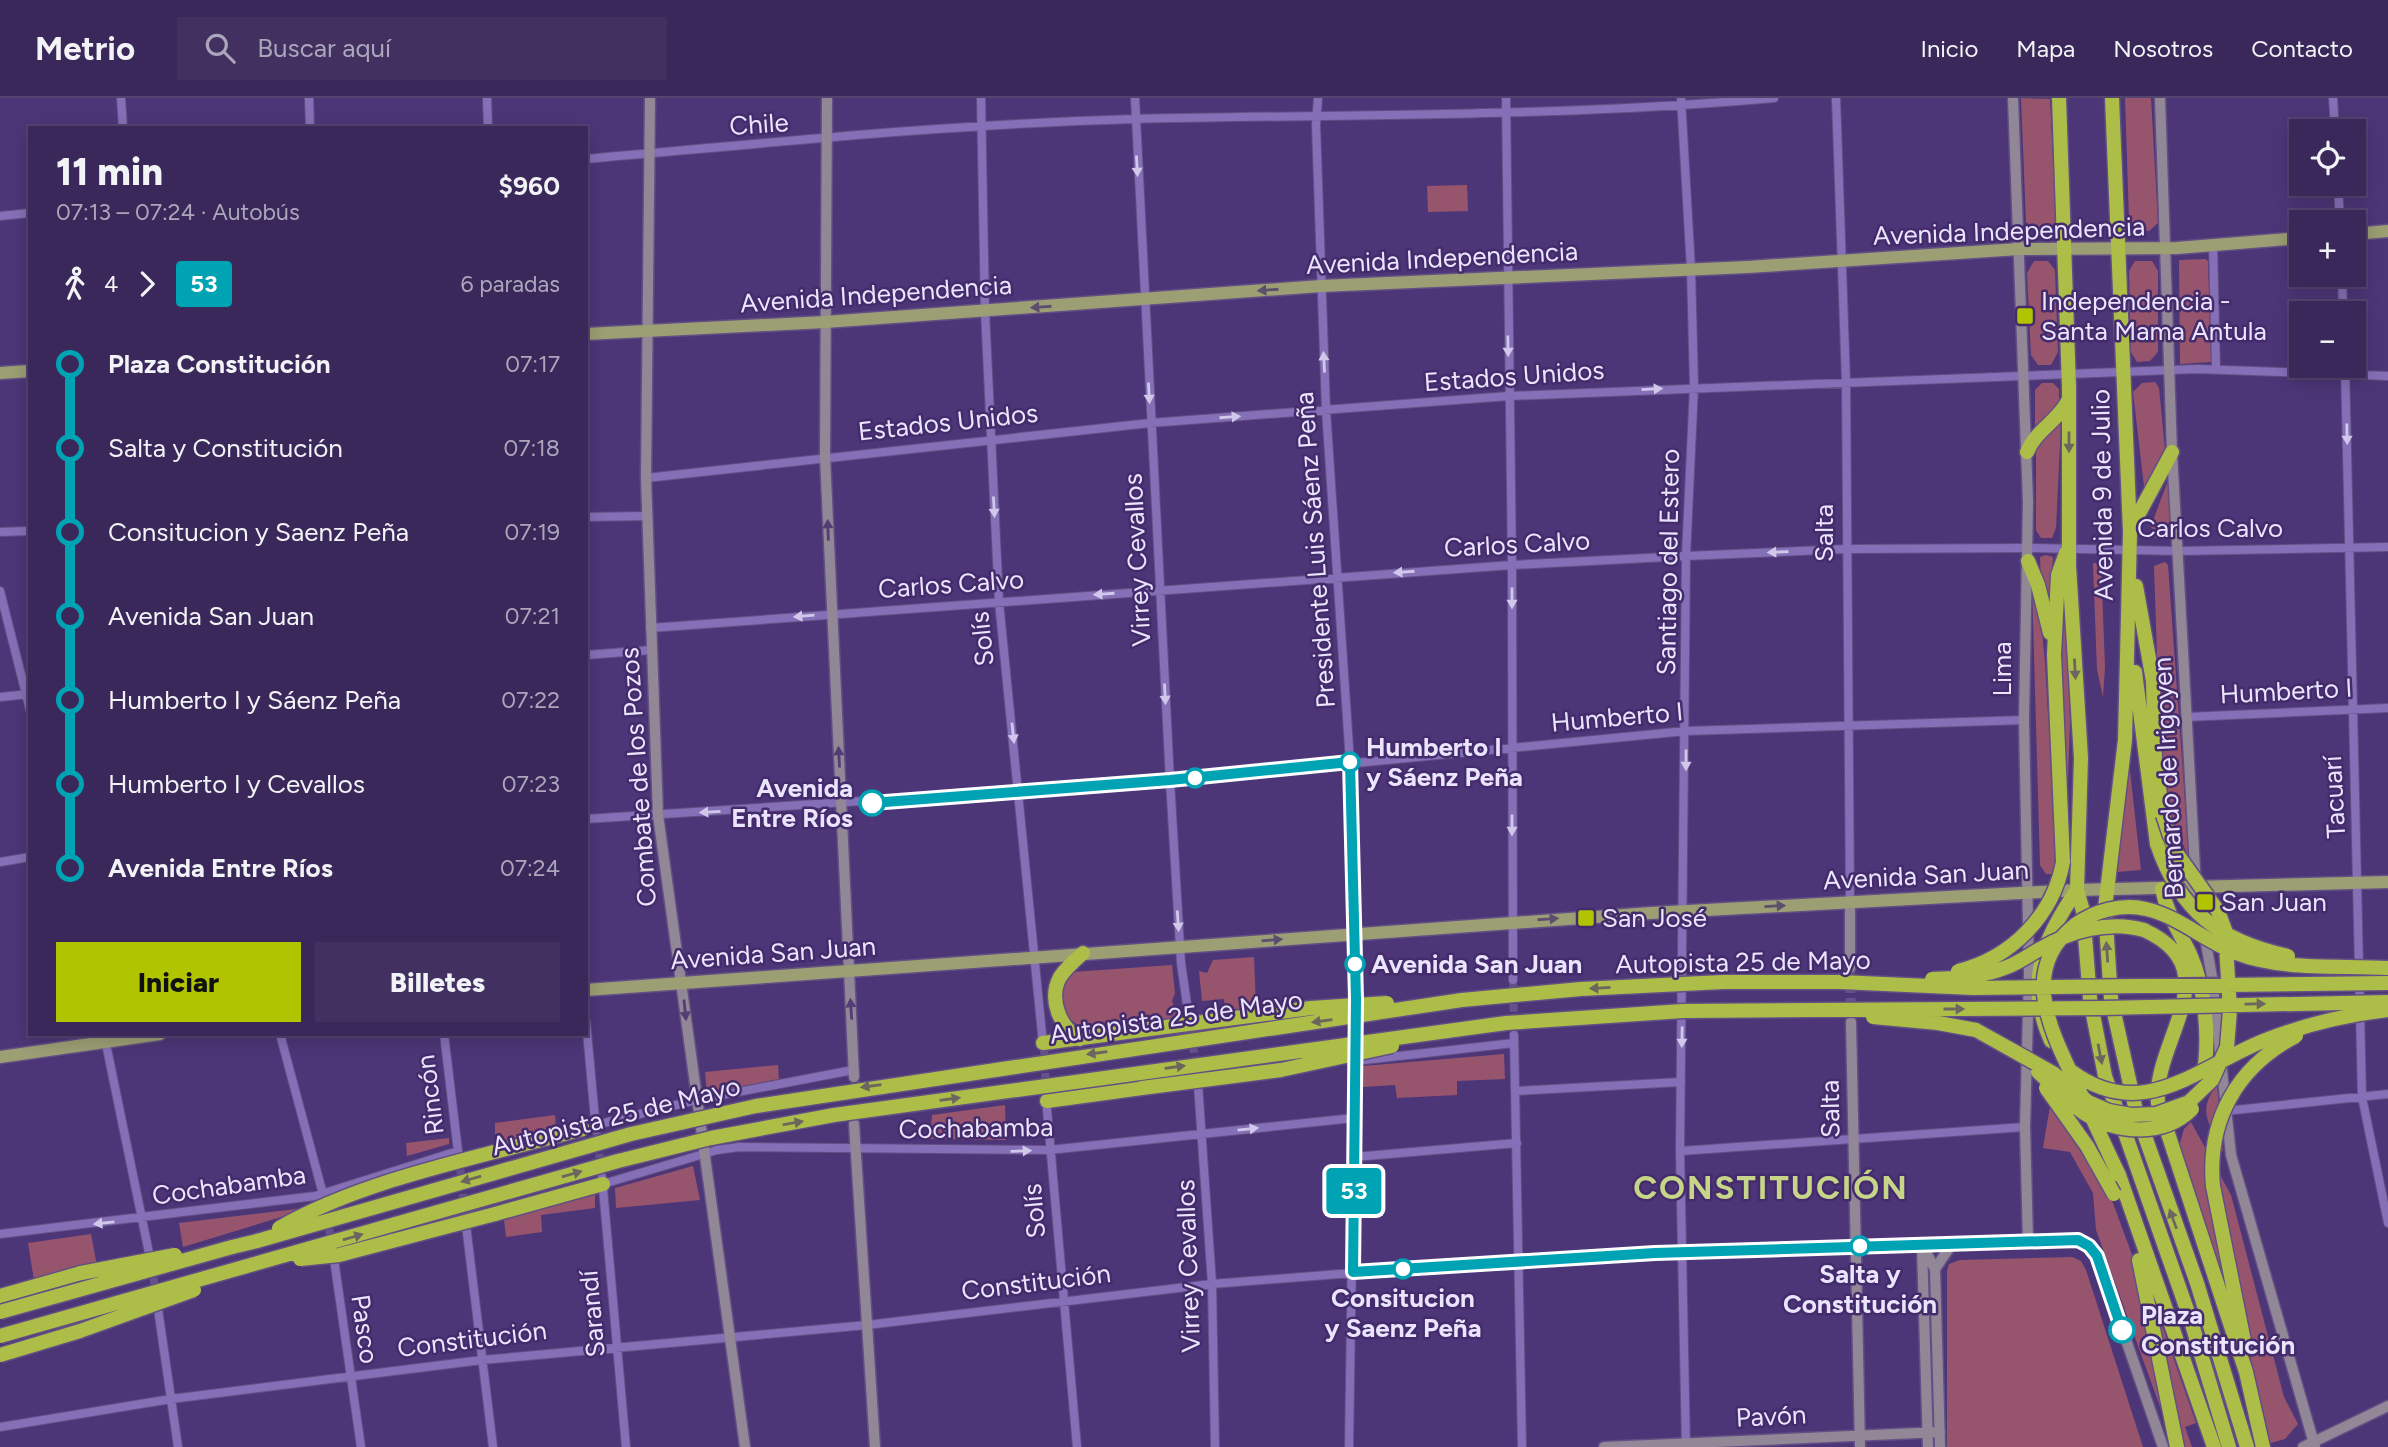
<!DOCTYPE html>
<html lang="es">
<head>
<meta charset="utf-8">
<style>
  body { margin:0; font-family:Figtree,sans-serif; background:#413060; color:#f1f3f6; height:100vh; display:flex; flex-direction:column; font-size:26px; white-space:nowrap }
  * { box-sizing:border-box; margin:0 }
  p { font-size:23px; color:#aba6bb }
  .icon { flex:none; width:38px; height:38px; fill:none; stroke:currentColor; stroke-width:2; stroke-linecap:round; stroke-linejoin:round }
  .map { position:relative; flex:1; overflow:hidden }
  .sheet { position:absolute; left:28px; top:28px; width:560px; height:910px; display:flex; flex-direction:column; background:#3a285a; border-radius:0px; box-shadow:0 4px 18px #0003,0 0 0 2px #544470 }
  .sheet>* { flex:none }
  .badge { padding:0 14px; border-radius:5px; font-size:24px; line-height:46px }
  .buttons { position:absolute; left:2289px; top:21px; display:grid; gap:14px }
  .buttons a { display:grid; place-items:center; width:77px; height:77px; border-radius:0px; background:#3a285a; box-shadow:0 4px 18px #0003,0 0 0 2px #544470; font-size:35px }
  .map>.badge { position:absolute; translate:-50% -50%; box-shadow:0 0 0 4px #fff }
  .legs { display:flex; align-items:center; gap:10px; height:77px; padding:0 28px; font-size:23px }
  .legs p { margin-inline-start:auto }
  .summary { display:flex; align-items:center; justify-content:space-between; height:119px; padding:0 28px }
  h1 { font-size:38px; font-weight:800; line-height:52px }
  .cta { display:flex; gap:14px; margin-top:auto; padding:14px 28px }
  .cta a { flex:1; height:80px; border-radius:0px; background:#b0c500; color:#111; font-size:28px; font-weight:800; line-height:80px; text-align:center }
  .cta a+a { background:#413060; color:#f1f3f6 }
  ul { padding:0 28px; list-style:none }
  li { display:flex; align-items:center; gap:24px; height:84px; font-size:26px }
  li i { display:grid; place-items:center; width:10px; height:100%; margin:0 9px; background:currentColor }
  li i::after { content:''; width:18px; height:18px; margin:-9px; border:5px solid; border-radius:50%; background:#3a285a }
  li p { margin-inline-start:auto }
  li:first-child i { background:linear-gradient(#0000 50%,currentColor 0) }
  li:last-child i { background:linear-gradient(currentColor 50%,#0000 0) }
  header { display:flex; align-items:center; gap:42px; box-sizing:border-box; height:98px; padding:0 35px; background:#3a285a; border-bottom:2px solid #544470 }
  header strong { font-size:33px }
  nav { display:flex; gap:38px; margin-inline-start:auto; font-size:24px }
  .search { width:490px; height:63px; background:#413060; display:flex; align-items:center; gap:18px; box-sizing:border-box; padding:0 24px; border-radius:0px; color:#aba6bb; font-size:26px }
  .map>svg:first-child { display:block }
</style>
</head>
<body>
<header>
<strong>Metrio</strong>
<div class="search"><svg class="icon" aria-label="search" viewBox="0 0 24 24"><circle cx="10" cy="10" r="6"/><path d="M15 15l6 6"/></svg>Buscar aquí</div>
<nav><a>Inicio</a><a>Mapa</a><a>Nosotros</a><a>Contacto</a></nav>
</header>
<div class="map">
<svg width="2388" height="1349" viewBox="0 0 2388 1349">
  <rect width="100%" height="100%" fill="#4d3678"/>
  <path fill="#97556d" d="M2021 0 2050 1 2056 123 2050 132H2034L2026 124Z
    M2125 0H2151L2158 125 2149 133 2138 132 2129 122Z
    M1467 87 1468 113 1428 114 1427 88Z
    M2205 161 2208 163 2211 264 2180 266 2179 162Z
    M2034 163H2048L2055 172 2058 254 2051 267H2038L2031 257 2027 175Z
    M2135 163H2152L2158 173V254L2150 263 2137 264 2131 254 2129 173Z
    M2155 284 2159 290 2166 362 2145 397 2133 294 2142 285Z
    M2042 285H2053L2059 291V312L2035 330V292Z
    M2061 324 2056 430 2052 440H2041L2036 432V346Z
    M2170 377 2171 436 2170 440H2155L2151 428Z
    M2046 457 2053 459 2049 512 2041 486 2040 459Z
    M2165 464 2168 467 2189 760 2169 714 2160 643 2154 468Z
    M2093 465H2101L2105 569 2103 599 2097 572Z
    M2065 466 2070 626 2067 712 2059 609Z
    M2032 486C2045 529 2045 571 2048 615 2052 669 2064 723 2055 776H2046L2040 767Z
    M2129 664 2141 772 2117 774Z
    M1254 859 1256 909 1225 912 1224 901 1202 903 1199 873 1207 875 1213 862Z
    M1172 867 1175 895 1172 903 1179 920 1086 933 1063 916 1061 884 1072 874Z
    M1504 956 1505 981 1457 983V997L1397 1000 1395 987 1363 989V968Z
    M778 967 779 981 707 995 705 974Z
    M2217 987 2223 1054C2210 1026 2196 1014 2217 987Z
    M1005 1007 1006 1042 930 1041 932 1017Z
    M2050 1008 2110 1097 2141 1181 2166 1325 2096 1132 2093 1095 2070 1054 2043 1050Z
    M555 1017 556 1029 495 1045V1025Z
    M2191 1024 2231 1097 2284 1299 2298 1326 2285 1341 2267 1346 2251 1270 2250 1243 2236 1217 2178 1052 2184 1031Z
    M449 1040V1046L407 1058 406 1045Z
    M693 1068 700 1102 616 1110 615 1090Z
    M595 1096V1110L541 1117 542 1134 506 1139 504 1122Z
    M314 1109 183 1149 179 1125Z
    M91 1136 97 1168 34 1182 28 1145Z
    M2072 1159 2081 1163 2086 1172 2143 1349H1947V1173L1949 1166 1960 1162Z
    M2158 1216 2196 1325 2185 1329 2192 1349H2179L2154 1217Z"/>
  <g fill="none" stroke-linecap="round" stroke-linejoin="round">
    <path stroke="#65508c" stroke-width="8" stroke-dasharray="8 4" stroke-linecap="butt" d="M1513 882 1514 928
      M1190 923 1198 986
      M1355 949V916
      M1044 951 1046 990
      M596 1032 601 1069
      M459 1060 466 1127
      M327 1119 332 1148
      M152 1168 156 1197"/>
    <path stroke="#65508c" stroke-width="10" stroke-dasharray="10 5" stroke-linecap="butt" d="M1850 870 1851 918"/>
    <defs>
      <path id="street" d="M121 0 123 30
        M309 0 310 30
        M487 0 488 30
        M981 0 985 213 999 504 1043 946
        M1135 0 1170 683 1181 865 1189 920
        M1318 0 1316 27 1326 312 1350 664 1356 901
        M1506 0 1512 467 1513 882
        M1681 0 1691 171 1694 288 1686 458 1680 1053 1686 1349
        M1836 0 1846 283 1850 804
        M2333 0 2335 33
        M586 61C769 45 952 26 1135 21 1348 16 1562 19 1774 0
        M2338 86 2340 124
        M0 118 30 115
        M2213 147 2216 271
        M2342 177 2343 215
        M2345 268 2362 999 2388 1125
        M646 380 1150 325 1509 298 2197 271 2388 278
        M586 419 647 418
        M0 434 30 433
        M0 493 30 612
        M650 530 1512 467 1686 458 1846 451 2028 450 2179 453 2388 449
        M586 557 651 552
        M0 599 30 596
        M2187 619 2388 610
        M586 721 1170 683 1686 633 2024 622
        M0 764 30 759
        M586 923 596 1032
        M104 936 149 1155
        M280 936 324 1100
        M1514 937 1522 1349
        M1355 963 1514 945
        M1198 986 1212 1186 1215 1349
        M1515 993 1681 984
        M1046 1000 1077 1349
        M2225 1013 2388 996
        M596 1027 696 1002 853 972
        M1680 1053 2025 1029
        M1354 1059 1517 1045
        M602 1079 626 1349
        M603 1086 717 1052 739 1049 1049 1052 1354 1020
        M466 1127 493 1349
        M0 1136 315 1098 458 1053 444 936
        M334 1161 361 1349
        M158 1211 178 1349
        M0 1329 171 1301 482 1262 867 1227 1212 1186 1518 1162 1855 1148
        M1349 1349 1355 959"/>
      <path id="secondary" d="M650 0 646 380 658 717 745 1349
        M827 0 825 359 854 979
        M2013 0 2028 404 2024 622 2029 876 2025 1029 2028 1143
        M2160 0 2172 354 2196 789 2212 879 2231 1057 2315 1349
        M1850 804V870
        M1851 924 1860 1349
        M854 1026 875 1349
        M1922 1147 1935 1171 1940 1349
        M1855 1148 2039 1142 2086 1145 2097 1158 2163 1349
        M1922 1149 1928 1349
        M1935 1171 1952 1146
        M1604 1349 1940 1334
        M2303 1349 2388 1308"/>
      <path id="primary" d="M2354 136 2388 133
        M586 236 825 224 1321 188 1748 169 2019 151 2177 150 2301 140
        M0 275 30 273
        M586 892 1651 815 2077 792 2388 784
        M0 959 160 936"/>
      <path id="highway" d="M2059 0 2069 289V468L2081 660 2077 792 2083 813 2090 901 2105 978 2191 1223 2229 1349
        M2112 0 2130 434 2125 642 2105 810 2111 901 2136 1013 2197 1185 2247 1349
        M2027 354C2036 332 2058 323 2068 303
        M2130 432 2172 354
        M2028 463 2038 487 2050 535
        M2136 488 2153 583 2155 662 2163 717
        M2135 574 2157 746
        M2063 764 2054 557 2058 477 2066 455
        M2162 791C2167 816 2179 833 2190 856 2206 891 2210 943 2203 980
        M2144 832C2232 872 2152 943 2158 1005L2246 1274 2263 1349
        M1080 941C1060 930 1048 901 1060 879 1066 870 1075 862 1083 855
        M2051 943C2025 885 2042 842 2077 792
        M1043 945 1150 931
        M1047 1003 1142 990
        M2119 1077 2214 1349
        M2213 1088 2245 1248
        M495 1116 603 1086
        M232 1149 257 1143
        M2139 1162 2177 1349
        M0 1198 81 1175"/>
    </defs>
    <use href="#street" stroke="#634f84" stroke-width="10"/>
    <use href="#secondary" stroke="#634f84" stroke-width="13"/>
    <use href="#primary" stroke="#634f84" stroke-width="15"/>
    <use href="#highway" stroke="#634f84" stroke-width="17"/>
    <use href="#street" stroke="#8570b7" stroke-width="8"/>
    <use href="#secondary" stroke="#918796" stroke-width="10"/>
    <use href="#primary" stroke="#9c9f74" stroke-width="12"/>
    <use href="#highway" stroke="#acbe48" stroke-width="14"/>
    <defs>
      <path id="highway-bridge" d="M2157 746C2180 814 2220 843 2288 858
        M1958 873C2011 860 2053 818 2063 764
        M1932 881C1958 880 1983 879 2007 869 2018 865 2029 857 2040 851 2070 833 2109 822 2144 832
        M1873 919 1938 925 1976 932 2053 975 2088 1004 2109 1013 2131 1017 2156 1016 2189 1004 2212 982 2227 949 2230 912 2225 832 2218 813 2175 753 2163 717
        M1150 931 1311 910 1387 905
        M2071 973C2142 1026 2197 970 2263 943 2303 927 2346 917 2388 912
        M2038 974C2053 987 2067 1004 2084 1015 2116 1035 2163 1040 2192 1011
        M1142 990 1281 972 1392 948
        M2046 990 2087 1048 2114 1096
        M2119 1077C2105 1048 2092 1019 2078 990 2054 938 2016 873 2075 827 2094 813 2122 805 2146 811 2178 818 2205 843 2236 855 2283 873 2339 867 2388 870
        M2213 1088C2207 1022 2237 969 2296 938
        M279 1130C366 1080 485 1058 583 1031
        M257 1143 631 1036 756 1008 1462 902 1581 891 1723 884H1840L1973 890 2388 885
        M300 1161 339 1157 495 1116
        M81 1175 175 1157
        M0 1214 232 1149
        M0 1238 618 1063 711 1040 834 1017 1506 925 1683 913 2103 910 2388 904
        M0 1257 80 1233 194 1192"/>
    </defs>
    <use href="#highway-bridge" stroke="#634f84" stroke-width="17" stroke-linecap="butt"/>
    <use href="#highway-bridge" stroke="#acbe48" stroke-width="14"/>
  </g>
  <defs><path id="oneway-solid" d="M-6-.8H1V-3.2L6.5 0L1 3.2V.8H-6Z" transform="scale(1.75)"/></defs>
  <g fill="#d1c7eb">
    <use href="#oneway-solid" transform="translate(1137 68) rotate(87)"/>
    <use href="#oneway-solid" transform="translate(1508 248) rotate(89)"/>
    <use href="#oneway-solid" transform="translate(1324 264) rotate(-93)"/>
    <use href="#oneway-solid" transform="translate(1652 291) rotate(-3)"/>
    <use href="#oneway-solid" transform="translate(1149 295) rotate(87)"/>
    <use href="#oneway-solid" transform="translate(1230 319) rotate(-4)"/>
    <use href="#oneway-solid" transform="translate(2347 336) rotate(89)"/>
    <use href="#oneway-solid" transform="translate(994 409) rotate(87)"/>
    <use href="#oneway-solid" transform="translate(1778 454) rotate(178)"/>
    <use href="#oneway-solid" transform="translate(1404 474) rotate(176)"/>
    <use href="#oneway-solid" transform="translate(1104 496) rotate(176)"/>
    <use href="#oneway-solid" transform="translate(1512 500) rotate(90)"/>
    <use href="#oneway-solid" transform="translate(804 518) rotate(175)"/>
    <use href="#oneway-solid" transform="translate(1165 596) rotate(87)"/>
    <use href="#oneway-solid" transform="translate(1013 635) rotate(84)"/>
    <use href="#oneway-solid" transform="translate(1686 662) rotate(90)"/>
    <use href="#oneway-solid" transform="translate(710 714) rotate(177)"/>
    <use href="#oneway-solid" transform="translate(1512 727) rotate(90)"/>
    <use href="#oneway-solid" transform="translate(1178 823) rotate(86)"/>
    <use href="#oneway-solid" transform="translate(1682 939) rotate(91)"/>
    <use href="#oneway-solid" transform="translate(1248 1031) rotate(-6)"/>
    <use href="#oneway-solid" transform="translate(1021 1053) rotate(-2)"/>
    <use href="#oneway-solid" transform="translate(104 1125) rotate(174)"/>
  </g>
  <g fill="#5e4e6e">
    <use href="#oneway-solid" transform="translate(1268 192) rotate(176)"/>
    <use href="#oneway-solid" transform="translate(1041 209) rotate(176)"/>
    <use href="#oneway-solid" transform="translate(1775 808) rotate(-3)"/>
    <use href="#oneway-solid" transform="translate(1548 821) rotate(-4)"/>
    <use href="#oneway-solid" transform="translate(1272 842) rotate(-5)"/>
  </g>
  <g fill="#6d665e">
    <use href="#oneway-solid" transform="translate(2069 344) rotate(90)"/>
    <use href="#oneway-solid" transform="translate(2075 571) rotate(87)"/>
    <use href="#oneway-solid" transform="translate(2107 854) rotate(-94)"/>
    <use href="#oneway-solid" transform="translate(1600 890) rotate(177)"/>
    <use href="#oneway-solid" transform="translate(2255 906) rotate(-1)"/>
    <use href="#oneway-solid" transform="translate(1954 911)"/>
    <use href="#oneway-solid" transform="translate(1322 923) rotate(172)"/>
    <use href="#oneway-solid" transform="translate(1097 955) rotate(172)"/>
    <use href="#oneway-solid" transform="translate(2100 956) rotate(79)"/>
    <use href="#oneway-solid" transform="translate(1175 969) rotate(-8)"/>
    <use href="#oneway-solid" transform="translate(871 988) rotate(172)"/>
    <use href="#oneway-solid" transform="translate(950 1001) rotate(-8)"/>
    <use href="#oneway-solid" transform="translate(793 1025) rotate(-10)"/>
    <use href="#oneway-solid" transform="translate(572 1076) rotate(-16)"/>
    <use href="#oneway-solid" transform="translate(471 1081) rotate(164)"/>
    <use href="#oneway-solid" transform="translate(2173 1121) rotate(-110)"/>
    <use href="#oneway-solid" transform="translate(353 1139) rotate(-16)"/>
  </g>
  <g fill="#533d74">
    <use href="#oneway-solid" transform="translate(828 432) rotate(-92)"/>
    <use href="#oneway-solid" transform="translate(839 659) rotate(-93)"/>
    <use href="#oneway-solid" transform="translate(851 911) rotate(-94)"/>
    <use href="#oneway-solid" transform="translate(685 912) rotate(84)"/>
  </g>
  <g fill="none" stroke-linecap="round" stroke-linejoin="round">
    <defs>
      <path id="line-1" d="M872 705 1170 682 1350 664 1356 901 1353 1174 1655 1155 2078 1142 2089 1148 2097 1158 2122 1232"/>
    </defs>
    <use href="#line-1" stroke="#fff" stroke-width="16"/>
    <use href="#line-1" stroke="#00a3b4" stroke-width="10"/>
  </g>
  <g fill="#b0c500" stroke="#432b6c" stroke-width="2.5">
    <rect x="2016" y="209" width="18" height="18" rx="3.5"/>
    <rect x="2196" y="795" width="18" height="18" rx="3.5"/>
    <rect x="1577" y="811" width="18" height="18" rx="3.5"/>
  </g>
  <g fill="#fff" stroke="#00a3b4" stroke-width="3.5">
    <circle cx="1350" cy="664" r="9"/>
    <circle cx="1195" cy="680" r="9"/>
    <circle cx="872" cy="705" r="12"/>
    <circle cx="1355" cy="866" r="9"/>
    <circle cx="1860" cy="1148" r="9"/>
    <circle cx="1403" cy="1171" r="9"/>
    <circle cx="2122" cy="1232" r="12"/>
  </g>
  <g text-anchor="middle" stroke-width="5" stroke-linejoin="round" paint-order="stroke">
    <g font-size="26" fill="#eae4fc" stroke="#432b6c">
      <text transform="translate(759 26) rotate(-4)" y="9">Chile</text>
      <text transform="translate(2009 133) rotate(-2)" y="9">Avenida Independencia</text>
      <text transform="translate(1442 160) rotate(-3)" y="9">Avenida Independencia</text>
      <text transform="translate(876 196) rotate(-4)" y="9">Avenida Independencia</text>
      <text transform="translate(1514 278) rotate(-4)" y="9">Estados Unidos</text>
      <text transform="translate(948 324) rotate(-6)" y="9">Estados Unidos</text>
      <text transform="translate(2102 397) rotate(-91)" y="9">Avenida 9 de Julio</text>
      <text x="2210" y="439">Carlos Calvo</text>
      <text transform="translate(1824 435) rotate(-90)" y="9">Salta</text>
      <text transform="translate(1517 446) rotate(-3)" y="9">Carlos Calvo</text>
      <text transform="translate(1315 452) rotate(-94)" y="9">Presidente Luis Sáenz Peña</text>
      <text transform="translate(1137 462) rotate(-93)" y="9">Virrey Cevallos</text>
      <text transform="translate(1668 464) rotate(-89)" y="9">Santiago del Estero</text>
      <text transform="translate(951 486) rotate(-4)" y="9">Carlos Calvo</text>
      <text transform="translate(982 541) rotate(-96)" y="9">Solís</text>
      <text transform="translate(2002 571) rotate(-90)" y="9">Lima</text>
      <text transform="translate(2286 593) rotate(-3)" y="9">Humberto I</text>
      <text transform="translate(1617 619) rotate(-5)" y="9">Humberto I</text>
      <text transform="translate(638 679) rotate(-94)" y="9">Combate de los Pozos</text>
      <text transform="translate(2168 680) rotate(-93)" y="9">Bernardo de Irigoyen</text>
      <text transform="translate(2334 699) rotate(-93)" y="9">Tacuarí</text>
      <text transform="translate(1926 777) rotate(-3)" y="9">Avenida San Juan</text>
      <text transform="translate(773 855) rotate(-4)" y="9">Avenida San Juan</text>
      <text transform="translate(1743 864) rotate(-1)" y="9">Autopista 25 de Mayo</text>
      <text transform="translate(1176 919) rotate(-8)" y="9">Autopista 25 de Mayo</text>
      <text transform="translate(430 997) rotate(-97)" y="9">Rincón</text>
      <text transform="translate(1830 1011) rotate(-91)" y="9">Salta</text>
      <text transform="translate(616 1018) rotate(-14)" y="9">Autopista 25 de Mayo</text>
      <text transform="translate(976 1030) rotate(-1)" y="9">Cochabamba</text>
      <text transform="translate(229 1087) rotate(-8)" y="9">Cochabamba</text>
      <text transform="translate(1034 1113) rotate(-95)" y="9">Solís</text>
      <text transform="translate(1188 1168) rotate(-92)" y="9">Virrey Cevallos</text>
      <text transform="translate(1036 1184) rotate(-7)" y="9">Constitución</text>
      <text transform="translate(592 1216) rotate(-95)" y="9">Sarandí</text>
      <text transform="translate(365 1231) rotate(82)" y="9">Pasco</text>
      <text transform="translate(472 1241) rotate(-7)" y="9">Constitución</text>
      <text transform="translate(1771 1318) rotate(-3)" y="9">Pavón</text>
    </g>
    <g font-size="26" fill="#eae4fc" stroke="#432b6c" text-anchor="start">
      <text x="2041" y="212">Independencia -<tspan x="2041" dy="30">Santa Mama Antula</tspan></text>
      <text x="2221" y="813">San Juan</text>
      <text x="1602" y="829">San José</text>
    </g>
    <g font-size="26" font-weight="bold" fill="#eae4fc" stroke="#432b6c" text-anchor="start">
      <text x="1366" y="658">Humberto I<tspan x="1366" dy="30">y Sáenz Peña</tspan></text>
      <text x="853" y="699" text-anchor="end">Avenida<tspan x="853" dy="30">Entre Ríos</tspan></text>
      <text x="1371" y="875">Avenida San Juan</text>
      <text x="1860" y="1185" text-anchor="middle">Salta y<tspan x="1860" dy="30">Constitución</tspan></text>
      <text x="1403" y="1209" text-anchor="middle">Consitucion<tspan x="1403" dy="30">y Saenz Peña</tspan></text>
      <text x="2141" y="1226">Plaza<tspan x="2141" dy="30">Constitución</tspan></text>
    </g>
    <g font-size="33" font-weight="bold" letter-spacing="2" fill="#c7d588" stroke="#432b6c">
      <text x="1771" y="1101">CONSTITUCIÓN</text>
    </g>
  </g>
</svg>
<div class="buttons">
<a><svg class="icon" aria-label="locate" viewBox="0 0 24 24"><circle cx="12" cy="12" r="6"/><path d="M12 2v4M12 18v4M2 12h4M18 12h4"/></svg></a>
<a>+</a>
<a>−</a>
</div>
<b class="badge" style="left:1354px;top:1093px;background:#00a3b4;color:#fff">53</b>
<section class="sheet">
<div class="summary"><div><h1>11 min</h1><p>07:13 – 07:24 · Autobús</p></div><b>$960</b></div>
<div class="legs"><svg class="icon" aria-label="walk" viewBox="0 0 24 24"><circle cx="13" cy="4" r="2"/><path d="M13 8l-2 6 4 7M11 14l-3 7M7 12l3-4h3l4 4"/></svg>4<svg class="icon" aria-label="forward" viewBox="0 0 24 24"><path d="M9 5l7 7-7 7"/></svg><b class="badge" style="background:#00a3b4;color:#fff">53</b><p>6 paradas</p></div>
<ul>
<li><i style="color:#00a3b4"></i><b>Plaza Constitución</b><p>07:17</p></li>
<li><i style="color:#00a3b4"></i><span>Salta y Constitución</span><p>07:18</p></li>
<li><i style="color:#00a3b4"></i><span>Consitucion y Saenz Peña</span><p>07:19</p></li>
<li><i style="color:#00a3b4"></i><span>Avenida San Juan</span><p>07:21</p></li>
<li><i style="color:#00a3b4"></i><span>Humberto I y Sáenz Peña</span><p>07:22</p></li>
<li><i style="color:#00a3b4"></i><span>Humberto I y Cevallos</span><p>07:23</p></li>
<li><i style="color:#00a3b4"></i><b>Avenida Entre Ríos</b><p>07:24</p></li>
</ul>
<div class="cta"><a>Iniciar</a><a>Billetes</a></div>
</section>
</div>
</body>
</html>
